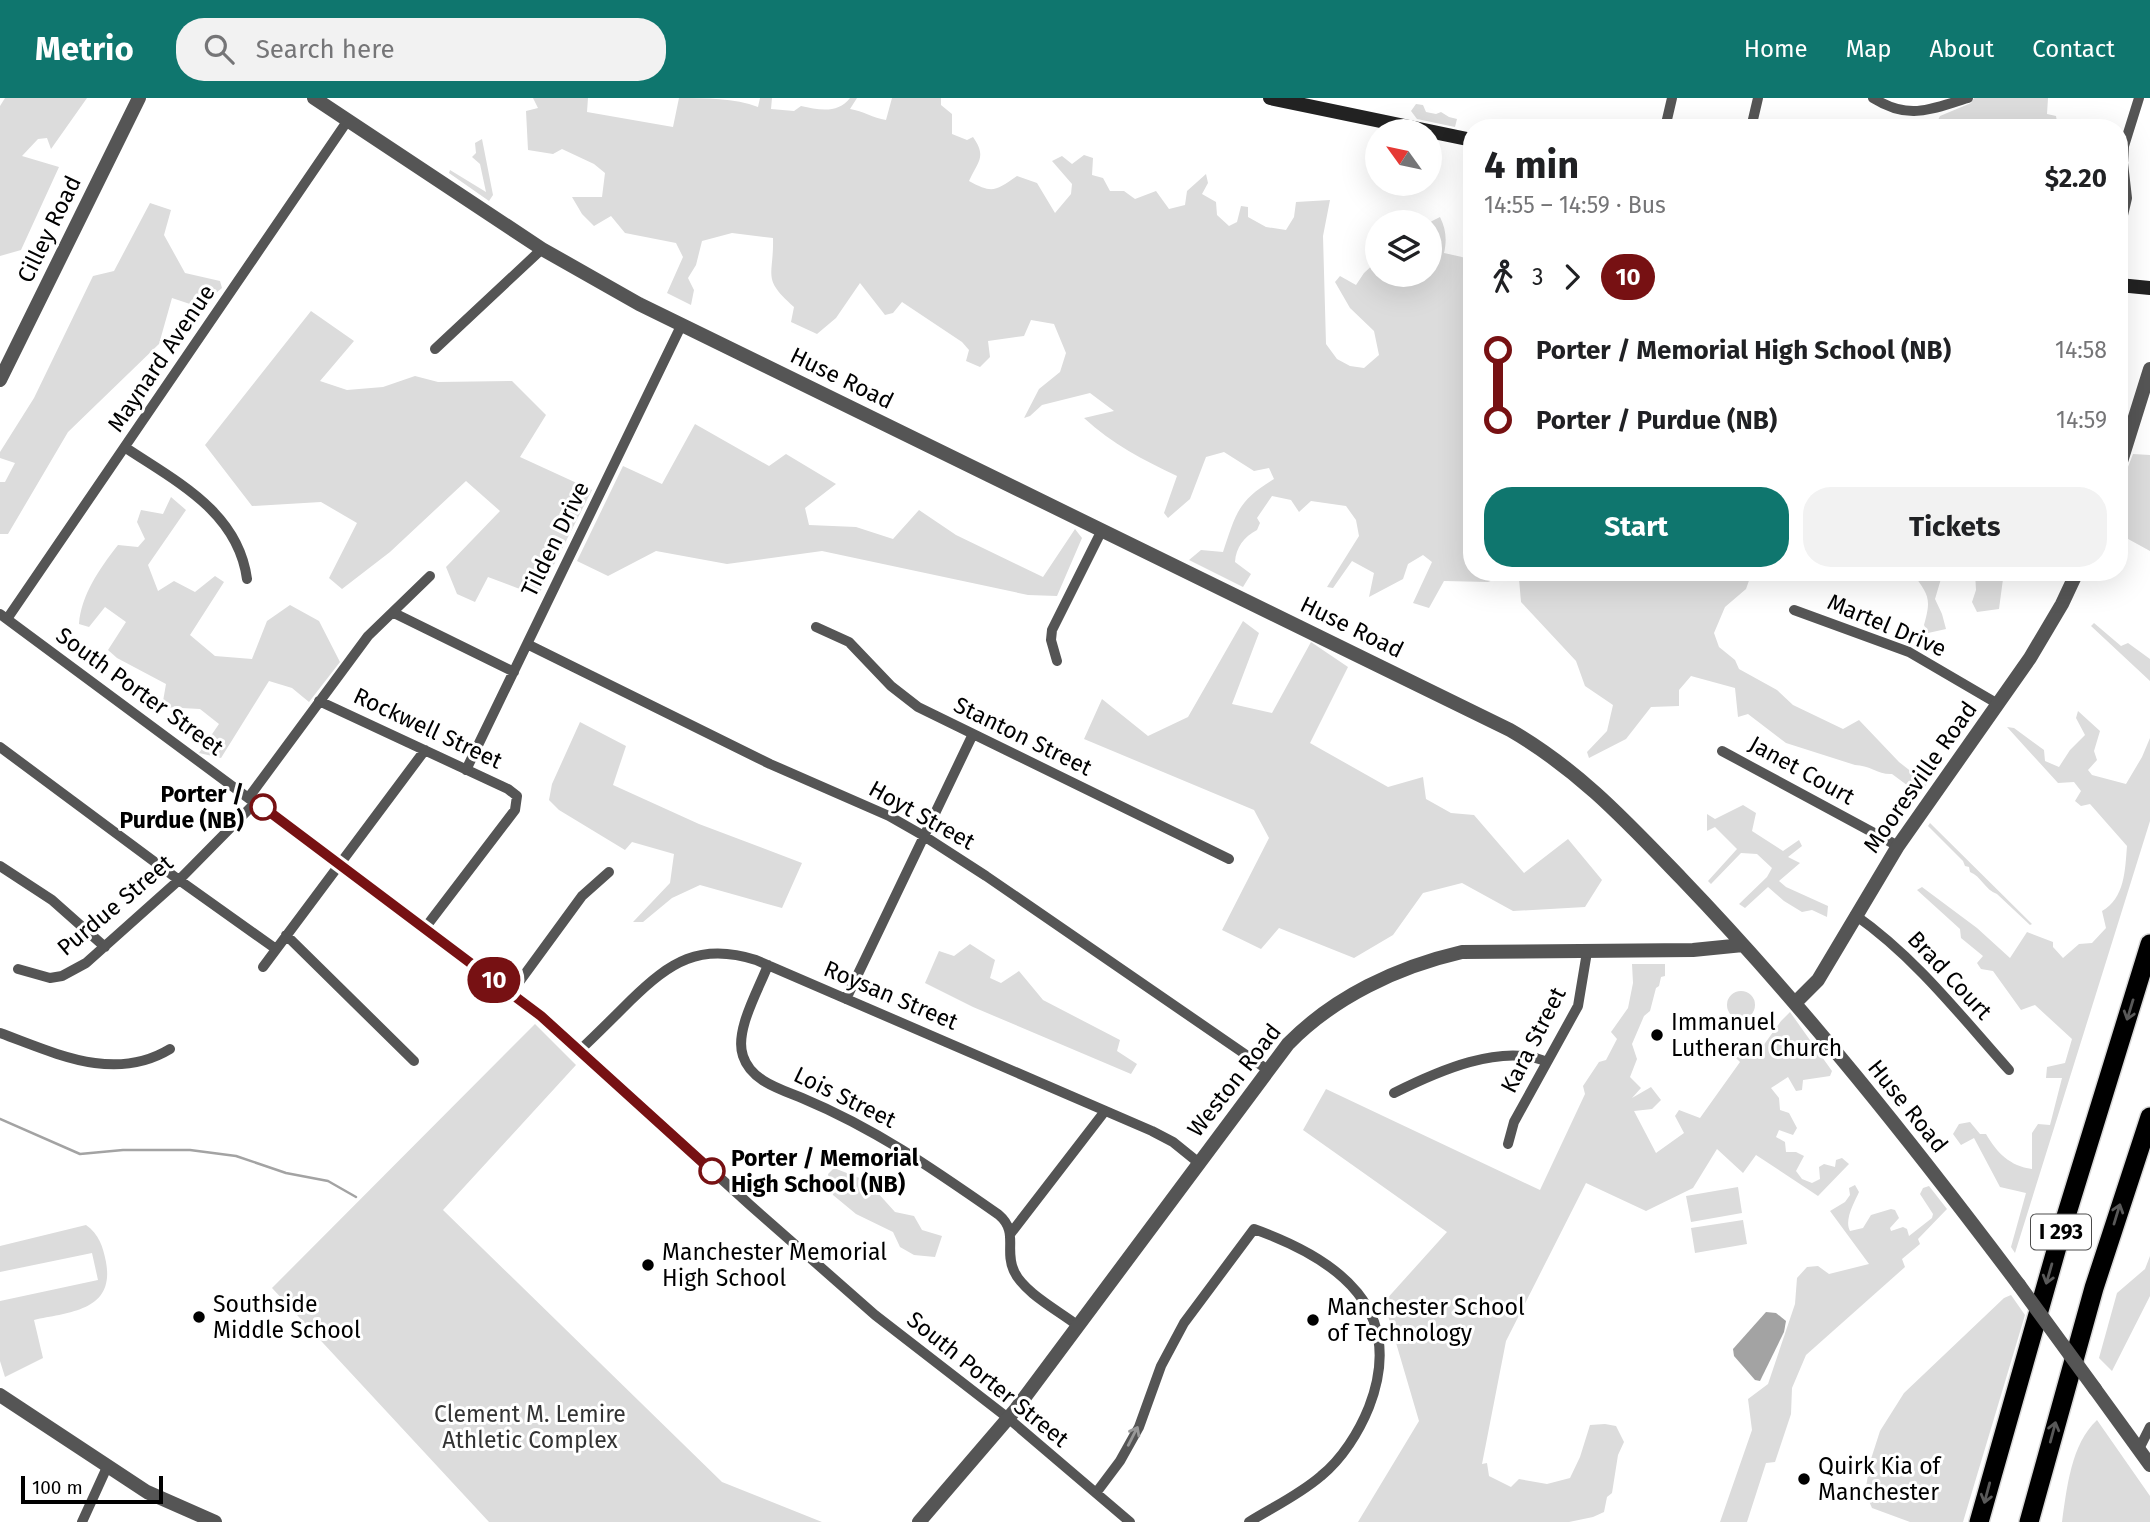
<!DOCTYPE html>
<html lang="en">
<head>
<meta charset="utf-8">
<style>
  body { margin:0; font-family:"Fira Sans",sans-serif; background:#f2f2f2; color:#202124; height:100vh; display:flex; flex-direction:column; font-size:26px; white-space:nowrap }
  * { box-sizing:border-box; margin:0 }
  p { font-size:23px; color:#757577 }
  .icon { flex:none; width:38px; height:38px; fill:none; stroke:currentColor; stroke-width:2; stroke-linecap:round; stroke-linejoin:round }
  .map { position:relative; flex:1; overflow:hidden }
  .side { position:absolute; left:1463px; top:21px; width:665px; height:462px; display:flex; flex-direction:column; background:#fff; border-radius:28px; box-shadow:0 7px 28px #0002 }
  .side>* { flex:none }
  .badge { padding:0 14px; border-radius:23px; font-size:24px; line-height:46px }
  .needle { width:46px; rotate:303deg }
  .buttons { position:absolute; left:1365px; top:21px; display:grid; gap:14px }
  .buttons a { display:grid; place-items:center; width:77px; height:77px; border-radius:50%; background:#fff; box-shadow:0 7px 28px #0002; font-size:35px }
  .scale { position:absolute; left:21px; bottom:18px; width:142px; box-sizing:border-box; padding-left:7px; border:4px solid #000; border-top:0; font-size:19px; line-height:24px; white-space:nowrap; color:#000; -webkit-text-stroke:5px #fff; paint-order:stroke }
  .map>.badge { position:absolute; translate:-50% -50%; box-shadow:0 0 0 4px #fff }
  .legs { display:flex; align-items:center; gap:10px; height:77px; padding:0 21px; font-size:23px }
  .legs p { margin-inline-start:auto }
  .summary { display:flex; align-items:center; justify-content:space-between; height:119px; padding:0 21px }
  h1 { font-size:38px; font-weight:700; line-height:52px }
  .button { display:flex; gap:14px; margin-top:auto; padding:14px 21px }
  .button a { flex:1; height:80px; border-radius:28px; background:#0f766e; color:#fff; font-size:28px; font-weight:700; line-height:80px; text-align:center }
  .button a+a { background:#f2f2f2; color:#202124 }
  ul { padding:0 21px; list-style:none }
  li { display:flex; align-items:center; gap:24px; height:70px; font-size:26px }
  li i { display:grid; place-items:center; width:10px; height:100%; margin:0 9px; background:currentColor }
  li i::after { content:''; width:18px; height:18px; margin:-9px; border:5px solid; border-radius:50%; background:#fff }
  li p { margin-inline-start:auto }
  li:first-child i { background:linear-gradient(#0000 50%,currentColor 0) }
  li:last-child i { background:linear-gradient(currentColor 50%,#0000 0) }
  header { display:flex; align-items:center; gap:42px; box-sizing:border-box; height:98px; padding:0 35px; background:#0f766e; color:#fff }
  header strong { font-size:33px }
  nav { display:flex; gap:38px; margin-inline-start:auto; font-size:24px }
  .search { width:490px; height:63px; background:#f2f2f2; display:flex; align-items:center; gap:18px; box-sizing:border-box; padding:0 24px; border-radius:28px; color:#757577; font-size:26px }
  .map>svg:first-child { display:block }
</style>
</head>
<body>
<header>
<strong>Metrio</strong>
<div class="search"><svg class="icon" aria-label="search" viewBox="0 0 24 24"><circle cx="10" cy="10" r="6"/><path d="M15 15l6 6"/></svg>Search here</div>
<nav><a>Home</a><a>Map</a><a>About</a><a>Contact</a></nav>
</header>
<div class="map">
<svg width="2150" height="1424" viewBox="0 0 2150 1424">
  <rect width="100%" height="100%" fill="#fff"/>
  <path fill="#dcdcdc" d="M5 0H87L51 51 47 40 38 41 22 58 59 69 21 152 0 158V8Z
    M533 0H588L587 14 673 29 679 0C705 0 735 0 758 9L760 0H772L771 11 794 13 801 8C819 12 838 16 850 0H857L850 11C863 13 873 20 886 22L892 0H941V7L952 16V36L967 42 973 39C987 59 978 63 969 83 993 96 995 93 1017 78L1037 85 1055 115 1071 96 1072 86 1052 63 1062 58 1072 66 1084 57 1093 60 1092 77 1103 80 1110 93H1124L1135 101 1156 93 1169 111 1185 107 1187 93 1206 76 1208 85 1202 96 1216 104 1217 117 1229 128 1237 124 1241 108 1248 109V119L1266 129 1286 132 1294 119 1296 104 1330 102 1323 138 1326 246 1337 261 1350 268 1364 270 1379 257 1374 233 1350 210 1335 184 1340 178 1356 187 1364 175 1377 163V177H1430V138L1432 136 1430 124 1440 119C1446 131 1447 142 1444 155L1462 159 1472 164V474H1752L1746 491 1725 509 1714 535 1719 549 1735 562 1739 571 1777 592 1793 607 1843 631 1859 622 1899 664 1927 686 1919 696 1892 676C1879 677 1869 667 1855 667L1786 645 1748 616 1738 619 1735 590 1691 578 1679 592V608L1651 609 1626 641 1589 660 1587 654 1607 633 1613 607 1585 588 1576 563 1521 504 1519 481 1506 477 1488 484 1444 483 1429 510 1413 505 1432 464 1423 457 1408 466 1403 481 1369 499 1374 475 1352 463 1333 490 1327 489 1359 438 1356 422 1346 408 1311 403 1299 414 1291 402 1272 398 1257 420 1260 425 1257 432C1244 439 1236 449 1235 464L1251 476 1243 489 1189 462 1201 452 1223 454C1236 416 1237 403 1274 381L1269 370 1254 373 1224 354 1206 359 1190 401 1168 420 1164 415 1177 378C1143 362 1112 346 1084 320L1114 313 1090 295 1042 307 1030 318 1024 320 1039 291 1060 274 1066 255 1054 226 1031 222 1024 238 988 243 990 259 980 269 966 263 969 252 962 244 902 204 893 215 885 217 860 185 836 220 817 236 791 224 794 209C761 180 774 179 773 140L732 135 702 143 696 167 688 180 694 192 691 207 667 195 683 159 676 145 625 135 611 118 594 128 582 116 572 99H602L605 75 594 66 562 51 553 56 528 52 526 13 538 10Z
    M1974 0H2048L2047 16 2056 18 2058 30H1934L1940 18 1971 5Z
    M1416 6 1423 7 1426 14 1436 16 1441 14 1449 19 1457 21 1455 29 1417 21 1411 13Z
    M482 41 493 97 489 103 449 75 450 72 486 94 480 66 472 59 476 55 475 45Z
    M150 105 171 112 164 137 185 175 220 183 222 190 199 209 172 200 159 246 68 334 8 436H0V384H5L15 365 0 360V354L34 300 93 178 114 173Z
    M311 213 354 243 320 283 347 292 383 289 415 278 438 284 512 283 546 317 520 359 592 392 538 498 488 479 475 504 457 496 446 469 500 413 466 383 390 454 342 491 329 480 357 425 321 404 252 408 205 347Z
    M695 326 769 368 786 356 836 386 805 410 809 427 856 429 893 441 919 412 956 437 1043 479 1075 431 1082 440 1057 498 1028 497 822 453 727 466 656 453 608 478 577 463 623 368 662 386Z
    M2133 356 2150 357V453L2119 436V392Z
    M171 399 186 412 148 467 158 493 174 483 195 494 215 478 224 484 190 537 215 558 252 561 267 523 290 507 319 523 340 564 309 604 292 590 269 583 221 660 199 655 219 626 200 611 162 609 166 586 117 560 108 552 126 524 105 509 89 529 79 526C81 497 100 470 118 447L138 449 145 441 137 424 141 412 163 416Z
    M1912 474H1943L1935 501 1942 516 1946 531 1928 535 1924 527C1932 499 1928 497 1912 474Z
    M1975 474H1992L2003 481 1999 511 1977 514 1972 504 1976 492Z
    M1243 523 1259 535 1232 606 1272 615 1311 544 1348 569 1310 645 1388 689 1423 679 1426 701 1451 715 1474 717 1524 775 1568 741 1602 782 1585 809 1513 813 1462 785 1423 795 1393 837 1354 860 1279 830 1261 851 1222 832 1269 740 1254 712 1084 641 1102 601 1148 638 1188 619Z
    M2094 525 2121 548 2128 545 2150 561V583L2091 528Z
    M2078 613 2100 633 2094 653 2097 662 2088 672 2092 677 2126 686 2142 659 2150 640V723L2015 1155 2011 1149 2026 1095 2000 1089 1974 1040 1961 1047 1953 1036 1959 1026 1970 1024 1980 1036H1986C1997 1055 2010 1068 2032 1071V1035L2038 1026 2050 1027 2062 980H2046L2047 969 2065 965 2072 941 2035 907 2021 912 1993 873 1981 871 1977 865 1983 858 1961 840 1960 831 1917 792 1922 789 1977 830 2010 860 2027 834 2053 844V849L2063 860 2079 846 2092 845 2106 830 2102 813C2125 800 2125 772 2127 748L2090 706 2081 708 2075 703 2081 693 2074 684 2058 685 2007 629 2014 630 2044 652 2045 663 2059 669 2070 652 2085 637 2076 620Z
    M580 624 626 648 613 687 699 726 802 765 782 810 700 787 672 800 643 824H633L670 785 674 756 632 744 625 752 559 712 549 702 552 686Z
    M1743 707 1756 715 1752 733 1783 753 1799 742 1802 748 1788 759 1800 765 1779 783 1786 789 1828 808 1827 819 1812 812 1802 814 1784 803 1768 789 1745 810 1739 806 1767 779 1772 770 1757 756 1741 755 1711 786 1708 783 1737 751 1715 729 1707 733V716L1715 721Z
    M1930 725 2032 826 2030 827 1997 796C1985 792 1981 778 1970 774L1969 769 1965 768 1963 763 1928 728Z
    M970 846 995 862 990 880 1001 885 1019 873 1043 902 1120 942 1117 953 1137 966 1131 976 973 909 925 885 939 853 954 858Z
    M1632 866H1665V878L1661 879 1659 888 1656 890 1650 913 1644 918 1632 946 1637 961 1630 979 1641 990 1632 1000 1651 989 1661 1002 1652 1011 1634 1013 1656 1055 1684 1035 1675 1018 1679 1012 1700 1020 1740 964 1736 960 1743 956 1755 959 1781 923 1790 914 1832 973 1830 978 1803 982 1802 992 1796 993 1788 979 1771 990 1779 1000 1780 1012 1789 1015 1797 1030 1793 1037 1779 1032 1776 1039 1785 1044 1786 1054H1796L1804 1058 1796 1073 1802 1081 1812 1085 1820 1081 1819 1069 1824 1066 1835 1069 1836 1062 1842 1060 1849 1066 1818 1098 1756 1057 1743 1075 1717 1051 1693 1090 1646 1113 1586 1085 1506 1243 1482 1366 1487 1365 1489 1378 1511 1389 1519 1381 1547 1386 1570 1380 1580 1359 1590 1327 1605 1326 1616 1328 1624 1344 1618 1357 1612 1395 1607 1399 1604 1414 1593 1419 1569 1424H1358L1419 1323 1384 1204 1447 1134 1303 1032 1326 991 1540 1092 1585 996 1583 988 1599 964 1606 962 1617 941 1611 934 1628 910 1633 885Z
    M1727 907a14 14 0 1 1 28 0a14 14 0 1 1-28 0Z
    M535 926 576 967 443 1112 722 1384 822 1424H489L272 1190Z
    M834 1070 867 1083 895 1114 914 1118 922 1132 942 1138 935 1159 914 1157 900 1149 893 1134 856 1116 833 1097 828 1076Z
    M1855 1087 1859 1094C1854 1105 1844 1122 1850 1133L1863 1130 1871 1117 1891 1111 1895 1112 1899 1120 1890 1130 1891 1133 1903 1129 1907 1131 1909 1138 1932 1120 1933 1116 1920 1096 1923 1090 1929 1088 1947 1111 1918 1141 1920 1146 1902 1161 1905 1169 1806 1257 1792 1290 1791 1316 1775 1364 1766 1365 1747 1424H1720L1752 1332 1748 1301 1768 1286 1795 1206 1797 1180 1807 1169 1818 1168 1829 1176 1869 1166 1830 1113 1845 1104 1850 1097 1849 1090Z
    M1738 1089 1742 1115 1691 1124 1686 1098Z
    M1743 1122 1747 1146 1695 1155 1691 1130Z
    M86 1127C99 1136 103 1149 106 1164 115 1213 70 1214 34 1222L43 1260 5 1279 0 1263V1203L98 1182 92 1155 0 1174V1148Z
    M2150 1158V1198L2112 1273 2099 1260 2117 1195 2145 1171Z
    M2011 1197 2025 1217 1963 1424H1910L1872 1410 1865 1394 1871 1361 1880 1333 1904 1295 2004 1200Z
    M2097 1322 2150 1398V1424H2062C2067 1390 2071 1346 2097 1322Z"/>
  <path fill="#a3a3a3" d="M1766 1214 1776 1215 1786 1223 1784 1234 1760 1283 1755 1282 1734 1258 1733 1251Z"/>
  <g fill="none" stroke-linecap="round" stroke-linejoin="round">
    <path stroke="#a3a3a3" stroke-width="2.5" d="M0 1021 80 1056 123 1052H190L236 1058 286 1075 328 1083 356 1099"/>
    <defs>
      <path id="motorway" d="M1979 1424 2063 1128 2150 846
        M2029 1424 2094 1190 2150 1019"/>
    </defs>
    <use href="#motorway" stroke="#dbdbdb" stroke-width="22"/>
    <path stroke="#555" stroke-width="10" d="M1873 0C1910 23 1930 11 1968 0
      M1665 30 1672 0
      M1751 30 1758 0
      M2119 134 2127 100 2123 65 2124 48 2139 0
      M435 251 542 151
      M126 350C177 384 238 414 247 481
      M1794 512 1909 554 1998 606
      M394 515 514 574
      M0 516 541 917 750 1107 875 1217 1008 1320 1130 1424
      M7 521 348 22
      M816 529 849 544 891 588 918 609 1229 761
      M527 546 770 666 889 718 924 738 986 778 1268 972
      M1057 563 1051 542 1052 532 1102 432
      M319 603 508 691 517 698 515 712 425 830
      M0 649 179 782 276 851
      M1722 653 1898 748
      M466 672 681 228
      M249 699 368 538 430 478
      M0 768 52 802 105 849
      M1855 817C1915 859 1960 917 2009 972
      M286 837 414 963
      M768 867C759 891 734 933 743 958 751 983 780 991 802 1000 876 1031 933 1071 999 1117 1019 1134 1004 1152 1014 1173 1023 1194 1059 1213 1077 1227
      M263 869 425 652
      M18 871 50 880 62 878 86 865 179 782 256 704
      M511 895 582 798 609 774
      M846 901 973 636
      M0 935C55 955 114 985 170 951
      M580 952C597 936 614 919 631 902 670 864 700 844 756 862L1152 1033 1173 1044 1199 1065
      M1394 995C1436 974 1502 944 1547 964
      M1508 1046 1514 1024 1578 908 1587 854
      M1011 1135 1105 1013
      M2139 1351 2150 1329
      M1096 1395 1120 1363 1139 1329 1161 1268 1184 1225 1254 1131C1338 1161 1407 1211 1369 1309 1359 1334 1342 1361 1321 1378 1299 1397 1273 1409 1249 1424
      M82 1424 108 1367"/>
    <path stroke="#555" stroke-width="14" d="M314 0 542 151 639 206 1510 632C1579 672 1626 723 1681 780 1803 907 1913 1046 2019 1187
      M0 282 139 0
      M2119 370 2150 271
      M1795 905 1818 882 1898 748 2030 560 2062 506 2077 474
      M2095 1291 2150 1367
      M0 1297 147 1394 215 1424
      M919 1424 1016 1311 1288 946C1334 899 1397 869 1462 854L1693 852 1743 847"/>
    <path stroke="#222" stroke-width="14" d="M1270 0 1472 42
      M2119 187 2150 190"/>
    <use href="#motorway" stroke="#000" stroke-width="19"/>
    <path stroke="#555" stroke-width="14" d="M2019 1187 2095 1291"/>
  </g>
  <defs><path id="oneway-shaft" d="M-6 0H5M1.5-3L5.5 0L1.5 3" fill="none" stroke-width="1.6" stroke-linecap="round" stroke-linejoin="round" transform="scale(1.75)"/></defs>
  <g stroke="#595959">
    <use href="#oneway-shaft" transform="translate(2130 912) rotate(107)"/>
    <use href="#oneway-shaft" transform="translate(2117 1116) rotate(-73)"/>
    <use href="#oneway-shaft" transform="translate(2049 1176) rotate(106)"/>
    <use href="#oneway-shaft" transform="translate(2053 1334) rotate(-75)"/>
    <use href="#oneway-shaft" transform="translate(1987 1395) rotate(105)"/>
  </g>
  <use stroke="#999" href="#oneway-shaft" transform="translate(1133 1338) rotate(-63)"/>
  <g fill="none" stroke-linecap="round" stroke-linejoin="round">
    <defs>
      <path id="line-1" d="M263 709 541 918 712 1073"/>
    </defs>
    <use href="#line-1" stroke="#fff" stroke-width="16"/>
    <use href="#line-1" stroke="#771113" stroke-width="10"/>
  </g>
  <g fill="#fff" stroke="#771113" stroke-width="3.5">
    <circle cx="263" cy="709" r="12"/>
    <circle cx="712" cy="1073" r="12"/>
  </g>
  <g fill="#000" stroke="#fff" stroke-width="2.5">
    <circle cx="1657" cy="937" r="7"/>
    <circle cx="648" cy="1167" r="7"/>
    <circle cx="199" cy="1219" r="7"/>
    <circle cx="1313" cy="1222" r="7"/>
    <circle cx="1804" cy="1381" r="7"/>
  </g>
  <g text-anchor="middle" stroke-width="6" stroke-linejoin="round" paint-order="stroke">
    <rect fill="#fff" stroke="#4c4c4c" stroke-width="2" x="2031" y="1116.5" width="60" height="35" rx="5"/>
    <g font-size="21" font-weight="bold" fill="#000">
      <text x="2061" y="1141">I 293</text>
    </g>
    <g font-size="23" fill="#000" stroke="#fff">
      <text transform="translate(49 131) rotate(-64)" y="8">Cilley Road</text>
      <text transform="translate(161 260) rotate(-56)" y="8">Maynard Avenue</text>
      <text transform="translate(842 280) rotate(26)" y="8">Huse Road</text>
      <text transform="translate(555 441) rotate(-64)" y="8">Tilden Drive</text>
      <text transform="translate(1887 527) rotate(23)" y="8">Martel Drive</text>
      <text transform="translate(1352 529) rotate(26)" y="8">Huse Road</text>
      <text transform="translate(140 593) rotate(36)" y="8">South Porter Street</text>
      <text transform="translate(428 630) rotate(25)" y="8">Rockwell Street</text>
      <text transform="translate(1023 638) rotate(26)" y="8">Stanton Street</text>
      <text transform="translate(1802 672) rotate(29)" y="8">Janet Court</text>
      <text transform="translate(1920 679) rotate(-55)" y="8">Mooresville Road</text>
      <text transform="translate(922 717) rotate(29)" y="8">Hoyt Street</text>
      <text transform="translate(115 807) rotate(-40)" y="8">Purdue Street</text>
      <text transform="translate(1950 877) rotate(47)" y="8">Brad Court</text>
      <text transform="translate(891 897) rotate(23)" y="8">Roysan Street</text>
      <text transform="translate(1533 942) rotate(-63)" y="8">Kara Street</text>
      <text transform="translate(1234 982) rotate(-52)" y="8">Weston Road</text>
      <text transform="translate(845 999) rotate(26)" y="8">Lois Street</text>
      <text transform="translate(1908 1008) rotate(51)" y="8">Huse Road</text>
      <text transform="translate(988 1281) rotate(39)" y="8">South Porter Street</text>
    </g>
    <g font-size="23" font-weight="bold" fill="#000" stroke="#fff" text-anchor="end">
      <text x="244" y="704">Porter /<tspan x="244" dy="26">Purdue (NB)</tspan></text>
      <text x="731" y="1068" text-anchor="start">Porter / Memorial<tspan x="731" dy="26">High School (NB)</tspan></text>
    </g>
    <g font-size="23" fill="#000" stroke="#fff" text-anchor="start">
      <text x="1671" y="932">Immanuel<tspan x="1671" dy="26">Lutheran Church</tspan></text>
      <text x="662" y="1162">Manchester Memorial<tspan x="662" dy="26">High School</tspan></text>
      <text x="213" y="1214">Southside<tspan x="213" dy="26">Middle School</tspan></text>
      <text x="1327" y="1217">Manchester School<tspan x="1327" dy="26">of Technology</tspan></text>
      <text x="1818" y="1376">Quirk Kia of<tspan x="1818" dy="26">Manchester</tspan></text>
    </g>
    <g font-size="23" fill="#333" stroke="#fff">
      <text x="530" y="1324">Clement M. Lemire<tspan x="530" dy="26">Athletic Complex</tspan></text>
    </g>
  </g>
</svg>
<div class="buttons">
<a><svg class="needle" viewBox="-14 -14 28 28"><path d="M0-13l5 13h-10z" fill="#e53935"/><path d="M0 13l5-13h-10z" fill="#757577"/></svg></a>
<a><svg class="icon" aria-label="layers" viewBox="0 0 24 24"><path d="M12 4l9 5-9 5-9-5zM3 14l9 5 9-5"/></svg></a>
</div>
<div class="scale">100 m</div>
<b class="badge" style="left:494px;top:882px;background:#771113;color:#fff">10</b>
<section class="side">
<div class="summary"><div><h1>4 min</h1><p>14:55 – 14:59 · Bus</p></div><b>$2.20</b></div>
<div class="legs"><svg class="icon" aria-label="walk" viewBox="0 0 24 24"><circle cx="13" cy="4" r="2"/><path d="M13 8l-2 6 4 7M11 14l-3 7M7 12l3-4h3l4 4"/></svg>3<svg class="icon" aria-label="forward" viewBox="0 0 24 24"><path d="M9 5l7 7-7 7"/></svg><b class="badge" style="background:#771113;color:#fff">10</b></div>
<ul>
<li><i style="color:#771113"></i><b>Porter / Memorial High School (NB)</b><p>14:58</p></li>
<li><i style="color:#771113"></i><b>Porter / Purdue (NB)</b><p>14:59</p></li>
</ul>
<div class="button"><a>Start</a><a>Tickets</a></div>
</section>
</div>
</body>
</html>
